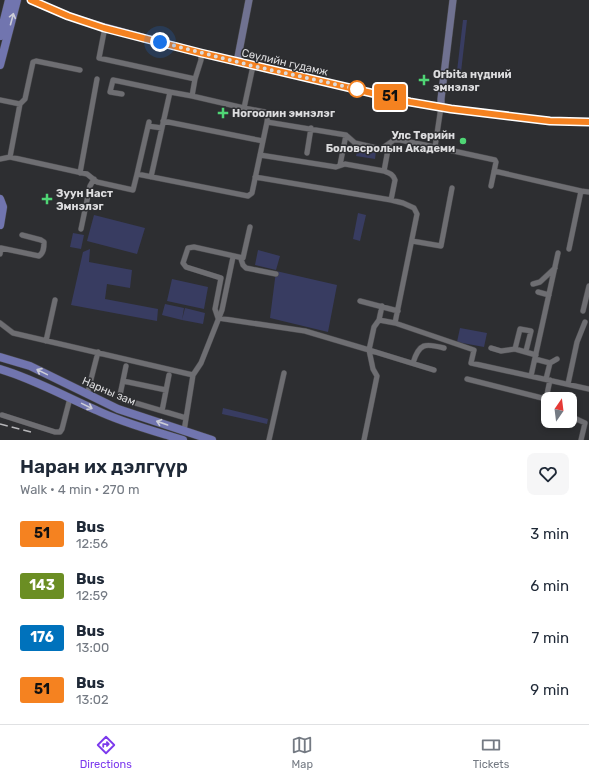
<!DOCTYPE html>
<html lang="en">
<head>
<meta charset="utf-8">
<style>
  body { margin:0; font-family:Rubik,sans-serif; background:#f6f6f7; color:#1f2937; height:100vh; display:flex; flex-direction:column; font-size:15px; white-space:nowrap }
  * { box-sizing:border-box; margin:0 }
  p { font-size:13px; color:#747a83 }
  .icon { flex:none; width:22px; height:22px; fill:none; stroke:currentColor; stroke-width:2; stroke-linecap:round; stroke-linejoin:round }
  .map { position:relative; height:440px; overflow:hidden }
  .side { display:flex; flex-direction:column; background:#fff; flex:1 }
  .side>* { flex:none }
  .badge { padding:0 8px; border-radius:3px; font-size:14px; line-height:26px }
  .needle { width:26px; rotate:14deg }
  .controls { position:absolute; left:541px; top:392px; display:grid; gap:8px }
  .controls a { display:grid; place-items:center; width:36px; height:36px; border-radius:8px; background:#fff; box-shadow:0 2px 6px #0003; font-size:20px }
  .you { position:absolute; width:20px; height:20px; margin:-10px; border:3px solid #fff; border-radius:50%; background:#1a73e8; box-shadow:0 0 0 6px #1a73e833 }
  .map>.badge { position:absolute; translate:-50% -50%; box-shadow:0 0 0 2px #fff }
  .round { display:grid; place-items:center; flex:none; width:42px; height:42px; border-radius:8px; background:#f6f6f7 }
  .overview { display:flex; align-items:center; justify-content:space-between; height:68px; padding:0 20px }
  h1 { font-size:19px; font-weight:600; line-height:30px }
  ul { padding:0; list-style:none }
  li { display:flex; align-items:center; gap:12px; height:52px; padding:0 20px }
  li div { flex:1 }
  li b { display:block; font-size:15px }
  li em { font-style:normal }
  li .badge { min-width:44px; font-weight:700; text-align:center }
  .dock { display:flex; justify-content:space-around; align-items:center; height:56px; border-top:1px solid #e0e1e3; background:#fff; font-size:11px; color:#747a83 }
  .dock a { display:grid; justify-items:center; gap:2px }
  .dock .active { color:#7c3aed }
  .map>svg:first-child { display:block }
</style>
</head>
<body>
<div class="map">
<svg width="589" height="440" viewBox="0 0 589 440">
  <rect width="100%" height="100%" fill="#2d2e31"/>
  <path fill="#383c61" d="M463 20H467L461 72 457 71Z
    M358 147 376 151 375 159 356 156Z
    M358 213 366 215 360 241 353 239Z
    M94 215 145 228 137 254 87 241Z
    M73 233 84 235 81 249 70 247Z
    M90 249 89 262 132 270 130 288 107 284 105 299 158 309 157 321 71 305 83 252Z
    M258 250 280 256 276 270 255 265Z
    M276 271 337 285 328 332 270 318Z
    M172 279 208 287 204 309 167 301Z
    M165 304 184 308 182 320 162 315Z
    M185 308 205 313 203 324 182 320Z
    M460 328 487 333 484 347 457 342Z
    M223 408 268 419 267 424 222 414Z"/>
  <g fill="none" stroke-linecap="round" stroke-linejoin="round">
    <defs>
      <path id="minor" d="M105 27 99 58 195 79 192 96 244 108 253 66
        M195 79 201 60V53
        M122 94 110 92 113 80 170 92
        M0 100 20 104
        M441 107 435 147 495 160 496 162 491 186
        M163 121 263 141
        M267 122 346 135 355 143 381 149 394 140H400L435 147
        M148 126 162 128
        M389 144 384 171C389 173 393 174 395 180L391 200
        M307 153 311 128
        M260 155 336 167 345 164 384 171
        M10 157 20 104 25 99 33 62 36 61 80 70
        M0 159 10 157 87 174 97 182 133 190 137 174 248 196 252 193 267 122 268 114 265 112 244 108
        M340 165 346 135
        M494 171 581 191
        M80 173 97 79
        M137 174 149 122
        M151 177 170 92 192 96
        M255 177 391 200 403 203 414 208 417 214 395 323 474 350 471 363 589 389
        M81 229 90 186 94 179
        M412 241 441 246 452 188
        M569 249 581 191 589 192
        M0 254 1 248 39 256C44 253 44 247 44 242L41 240 22 235
        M241 259 243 265 246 268 276 274
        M533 284 540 282 555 268
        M538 292 549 295
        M360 301 398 311
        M583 311 589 286
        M218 318 305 331 369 350 374 327 379 320 395 323
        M218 318 215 309 221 278 186 267 183 263 188 248 194 247 243 258 250 227
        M379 320 382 306
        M0 323 13 333 193 375
        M46 341 55 300
        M491 348 501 351 515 349 536 355
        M515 349 520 329 531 331 526 351
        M535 359 550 363
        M413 363C419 343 425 343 444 348
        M126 366 120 395 122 399 186 418
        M531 376 558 253
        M467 379 546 399 550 380
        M546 379 550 363 557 359
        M123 381 166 390
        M568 384 577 342 585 322
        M87 395 98 352
        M162 411 169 375
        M2 415 55 432H60L62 429 70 398
        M570 416 585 423 581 440
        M184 431 193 375 201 363 222 310 233 257
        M269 440 284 373
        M364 440 377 376 373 369 369 350 434 370"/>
      <path id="secondary" d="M31 0 68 16 105 27 201 53 410 102 451 109 550 121 589 122
        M237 62 249 0
        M441 107V99L453 0"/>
      <path id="primary" d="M0 36 9 0
        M0 65 17 0
        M0 199 3 207 0 225
        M0 357 30 366 118 409 212 440
        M0 369C34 379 64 396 96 410 123 423 154 431 183 440"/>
    </defs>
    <use href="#minor" stroke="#49494c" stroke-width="6"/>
    <use href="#secondary" stroke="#49494c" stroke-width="8"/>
    <use href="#primary" stroke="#49494c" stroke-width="9"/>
    <use href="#minor" stroke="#6e6e72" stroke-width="5"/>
    <use href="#secondary" stroke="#707291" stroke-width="7"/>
    <use href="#primary" stroke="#7175af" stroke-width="8"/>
    <path stroke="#b6b6b9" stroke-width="1.5" stroke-dasharray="8 4" stroke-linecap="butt" d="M0 424 31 432"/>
  </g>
  <defs><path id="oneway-shaft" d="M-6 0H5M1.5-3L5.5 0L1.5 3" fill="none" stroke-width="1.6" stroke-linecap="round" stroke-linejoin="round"/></defs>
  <g stroke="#cccdd7">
    <use href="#oneway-shaft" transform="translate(12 19) rotate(-75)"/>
    <use href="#oneway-shaft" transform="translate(42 372) rotate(-154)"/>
    <use href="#oneway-shaft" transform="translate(87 406) rotate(26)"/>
    <use href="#oneway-shaft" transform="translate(162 423) rotate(-161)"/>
  </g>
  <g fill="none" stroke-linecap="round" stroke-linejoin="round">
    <defs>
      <path id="line" d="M31 0 68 16 104 28 201 53 410 102 451 109 550 121 589 122"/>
    </defs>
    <use href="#line" stroke="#fff" stroke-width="9"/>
    <use href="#line" stroke="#f58220" stroke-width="6"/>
    <path stroke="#dcdcde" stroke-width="4" stroke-dasharray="0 7.2" d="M160 42 253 66 357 89"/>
  </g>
  <g fill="#4fd675" stroke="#2d2e31" stroke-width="1.5">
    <path d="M422 74h4v4h4v4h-4v4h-4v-4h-4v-4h4z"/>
    <path d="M221 107h4v4h4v4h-4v4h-4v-4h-4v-4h4z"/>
    <circle cx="463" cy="141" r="4"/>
    <path d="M45 193h4v4h4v4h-4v4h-4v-4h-4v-4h4z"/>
  </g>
  <circle fill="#fff" stroke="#f58220" stroke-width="2" cx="357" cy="89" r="8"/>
  <g text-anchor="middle" stroke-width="3" stroke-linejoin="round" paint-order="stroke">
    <g font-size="11" fill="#dcdcde" stroke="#2d2e31">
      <text transform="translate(285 62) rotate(13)" y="4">Сөүлийн гудамж</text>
      <text transform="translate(109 391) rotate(23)" y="4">Нарны зам</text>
    </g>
    <g font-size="11" font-weight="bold" fill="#dcdcde" stroke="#2d2e31" text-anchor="start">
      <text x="433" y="78">Orbita нүдний<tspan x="433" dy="13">эмнэлэг</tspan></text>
      <text x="232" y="117">Ногоолин эмнэлэг</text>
      <text x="455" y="139" text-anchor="end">Улс Төрийн<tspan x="455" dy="13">Боловсролын Академи</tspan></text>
      <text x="56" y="197">Зуун Наст<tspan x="56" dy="13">Эмнэлэг</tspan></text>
    </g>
  </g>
</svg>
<div class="controls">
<a><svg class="needle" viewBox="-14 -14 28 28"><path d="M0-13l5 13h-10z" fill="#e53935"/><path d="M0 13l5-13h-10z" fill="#747a83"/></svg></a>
</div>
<div class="you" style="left:160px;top:42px"></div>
<b class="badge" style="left:390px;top:97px;background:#f58220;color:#111">51</b>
</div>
<section class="side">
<div class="overview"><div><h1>Наран их дэлгүүр</h1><p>Walk · 4 min · 270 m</p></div><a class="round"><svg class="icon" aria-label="heart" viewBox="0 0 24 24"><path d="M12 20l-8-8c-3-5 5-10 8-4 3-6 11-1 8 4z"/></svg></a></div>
<ul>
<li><span class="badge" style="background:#f58220;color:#111">51</span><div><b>Bus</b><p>12:56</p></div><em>3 min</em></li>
<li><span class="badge" style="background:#6b8e23;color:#fff">143</span><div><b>Bus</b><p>12:59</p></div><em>6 min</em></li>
<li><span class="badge" style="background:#0072bc;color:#fff">176</span><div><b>Bus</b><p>13:00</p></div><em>7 min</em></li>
<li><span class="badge" style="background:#f58220;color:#111">51</span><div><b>Bus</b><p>13:02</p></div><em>9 min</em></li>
</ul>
</section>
<nav class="dock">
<a class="active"><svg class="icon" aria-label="directions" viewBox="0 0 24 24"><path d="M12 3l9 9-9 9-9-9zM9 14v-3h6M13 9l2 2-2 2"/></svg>Directions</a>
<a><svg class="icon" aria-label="map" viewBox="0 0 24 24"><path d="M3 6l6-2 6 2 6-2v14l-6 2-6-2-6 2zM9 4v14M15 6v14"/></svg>Map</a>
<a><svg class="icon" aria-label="tickets" viewBox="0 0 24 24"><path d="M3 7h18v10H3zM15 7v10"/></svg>Tickets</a>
</nav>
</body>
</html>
